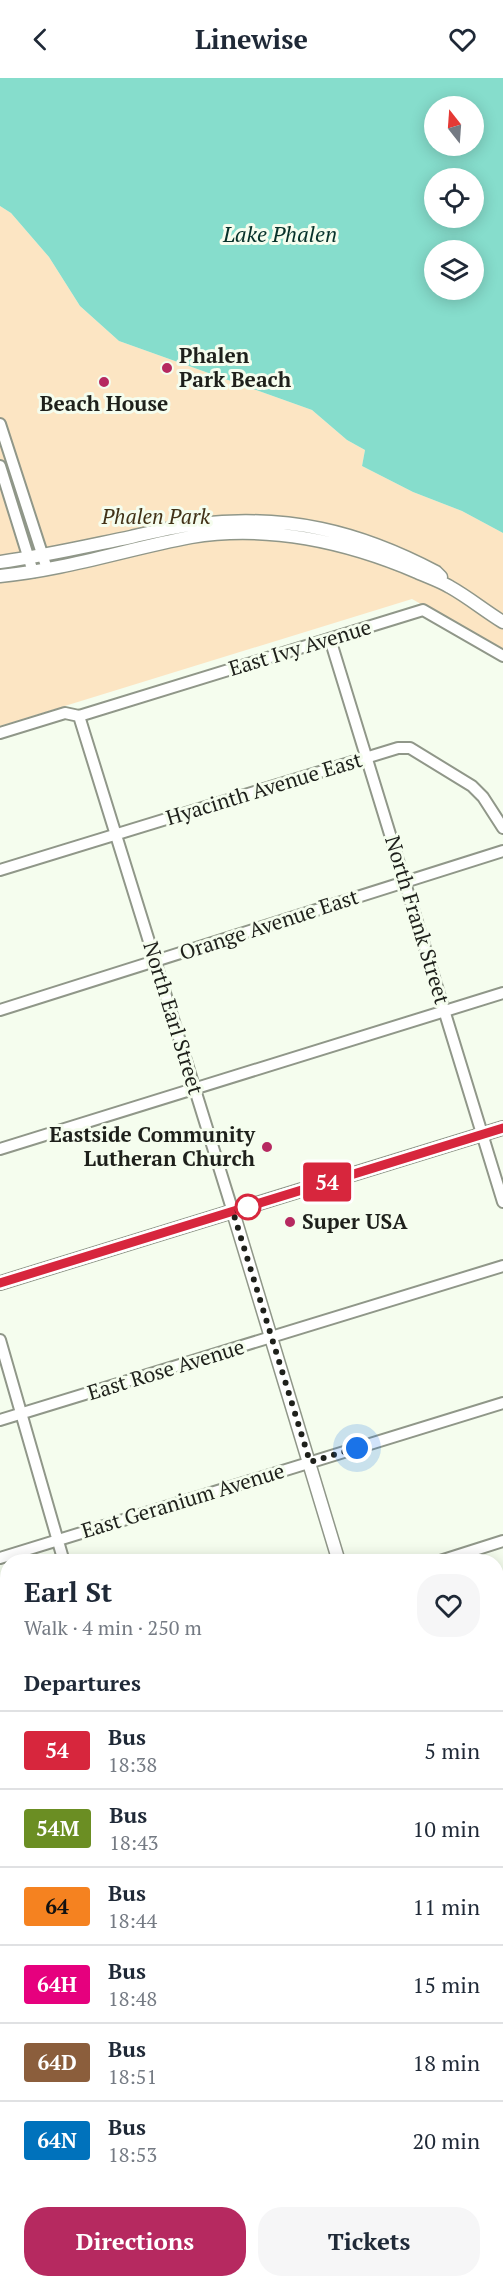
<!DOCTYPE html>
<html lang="en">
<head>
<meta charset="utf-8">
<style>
  body { margin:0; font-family:"PT Serif",serif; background:#f6f6f7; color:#1f2937; height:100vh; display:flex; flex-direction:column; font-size:22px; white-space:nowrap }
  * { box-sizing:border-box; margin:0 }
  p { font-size:20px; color:#747a83 }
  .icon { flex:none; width:33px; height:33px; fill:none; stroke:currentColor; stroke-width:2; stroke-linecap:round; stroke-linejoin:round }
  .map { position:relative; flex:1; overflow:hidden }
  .drawer { position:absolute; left:0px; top:1476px; width:504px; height:734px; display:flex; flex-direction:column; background:#fff; border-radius:24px 24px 0 0; box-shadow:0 3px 15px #0003 }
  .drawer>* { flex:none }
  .badge { padding:0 12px; border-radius:4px; font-size:21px; line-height:39px }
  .needle { width:39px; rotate:343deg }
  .tools { position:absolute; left:424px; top:18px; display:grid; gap:12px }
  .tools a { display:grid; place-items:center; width:60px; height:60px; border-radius:50%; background:#fff; box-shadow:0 3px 15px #0003; font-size:30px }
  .you { position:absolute; width:30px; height:30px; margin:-15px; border:4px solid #fff; border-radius:50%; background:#1a73e8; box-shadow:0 0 0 9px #1a73e833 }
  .map>.badge { position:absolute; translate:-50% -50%; box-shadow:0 0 0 3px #fff }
  h2 { padding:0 24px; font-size:22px; line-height:54px }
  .round { display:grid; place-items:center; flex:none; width:63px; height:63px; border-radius:24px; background:#f6f6f7 }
  .headline { display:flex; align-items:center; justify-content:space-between; height:102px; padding:0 24px }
  h1 { font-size:28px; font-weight:600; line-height:45px }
  .cta { display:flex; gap:12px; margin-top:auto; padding:12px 24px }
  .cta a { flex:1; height:69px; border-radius:24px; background:#b62960; color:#fff; font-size:24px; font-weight:600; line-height:69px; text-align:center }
  .cta a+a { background:#f6f6f7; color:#1f2937 }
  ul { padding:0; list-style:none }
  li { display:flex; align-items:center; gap:18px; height:78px; padding:0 24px; border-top:2px solid #e0e1e3 }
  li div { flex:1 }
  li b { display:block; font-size:22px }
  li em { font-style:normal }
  li .badge { min-width:66px; font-weight:700; text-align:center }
  header { display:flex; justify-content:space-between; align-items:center; height:78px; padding:0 24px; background:#fff; font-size:27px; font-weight:600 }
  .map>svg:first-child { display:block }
</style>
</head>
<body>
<header><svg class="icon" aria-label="back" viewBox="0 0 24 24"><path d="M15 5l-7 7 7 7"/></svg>Linewise<svg class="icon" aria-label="heart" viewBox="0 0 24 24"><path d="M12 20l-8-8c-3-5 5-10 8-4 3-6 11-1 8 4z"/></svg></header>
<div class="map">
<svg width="503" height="2209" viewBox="0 0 503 2209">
  <rect width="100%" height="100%" fill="#f5fdee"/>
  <path fill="#fce5c3" d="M0 128 11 135 49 179 80 228 119 263 312 332 347 362 365 372 362 388 413 414 462 433 503 455V572L412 521 0 648Z"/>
  <path fill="#86ddcc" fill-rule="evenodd" d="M0 0H503V455L462 433 413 414 362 388 365 372 347 362 312 332 119 263 80 228 49 179 11 135 0 128ZM435 28H474V68H435ZM435 100H474V140H435ZM435 172H474V212H435Z"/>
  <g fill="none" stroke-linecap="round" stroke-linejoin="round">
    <defs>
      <path id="minor" d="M0 346 47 491
        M0 388 33 494
        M330 561 503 1124
        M79 638 233 1134
        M0 655 65 635 79 638 423 532 503 578
        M0 792 398 670H410L472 708 483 719 503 750
        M0 932 503 773
        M0 1071 503 915
        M0 1262 64 1484
        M0 1342 503 1188
        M0 1480 503 1325
        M437 1484 503 1463
        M496 1602 503 1600
        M0 1617 8 1615
        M496 1740 503 1738
        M496 1876 503 1874
        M0 1894 8 1892
        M0 2028 8 2026
        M0 2162 8 2159
        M284 2202 286 2209"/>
      <path id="tertiary" d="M0 484C44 478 87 468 131 459 153 454 176 448 198 446 287 436 358 453 436 494L441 499
        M0 498C65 492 127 471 191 459 267 446 347 464 417 494 428 499 440 503 450 509 468 519 485 533 503 544
        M233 1134 339 1484
        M496 2009 503 2031
        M496 2147 503 2145
        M0 2172 8 2198
        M293 2209 316 2202"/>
      <path id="secondary" d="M0 1205 503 1050"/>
    </defs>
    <use href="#minor" stroke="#909789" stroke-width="14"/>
    <use href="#tertiary" stroke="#909789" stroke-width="15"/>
    <use href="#secondary" stroke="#909789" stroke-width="16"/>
    <use href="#minor" stroke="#fff" stroke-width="10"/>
    <use href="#tertiary" stroke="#fff" stroke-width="12"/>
    <use href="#secondary" stroke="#fff" stroke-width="14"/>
  </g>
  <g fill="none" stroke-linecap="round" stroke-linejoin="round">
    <defs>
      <path id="line" d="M0 1205 503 1050"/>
    </defs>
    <use href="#line" stroke="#fff" stroke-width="14"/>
    <use href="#line" stroke="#d7263d" stroke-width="9"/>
    <path stroke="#1e201b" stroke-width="6" stroke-dasharray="0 10.8" d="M248 1129 233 1134 310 1384 357 1370"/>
  </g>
  <g fill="#b62960" stroke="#f5fdee" stroke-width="2">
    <circle cx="167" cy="290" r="6"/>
    <circle cx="104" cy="304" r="6"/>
    <circle cx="267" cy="1069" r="6"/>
    <circle cx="290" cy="1144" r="6"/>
  </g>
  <circle fill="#fff" stroke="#d7263d" stroke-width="3" cx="248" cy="1129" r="12"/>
  <g text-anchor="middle" stroke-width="6" stroke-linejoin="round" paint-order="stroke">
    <g font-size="21" font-weight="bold" fill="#1e201b" stroke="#f5fdee" text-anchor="start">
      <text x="179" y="285">Phalen<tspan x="179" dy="24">Park Beach</tspan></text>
      <text x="104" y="333" text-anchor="middle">Beach House</text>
      <text x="255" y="1064" text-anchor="end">Eastside Community<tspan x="255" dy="24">Lutheran Church</tspan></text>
      <text x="302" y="1151">Super USA</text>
    </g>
    <g font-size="21" font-style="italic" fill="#413116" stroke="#f5fdee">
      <text x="156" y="446">Phalen Park</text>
    </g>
    <g font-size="21" fill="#1e201b" stroke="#f5fdee">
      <text transform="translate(300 570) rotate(-17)" y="7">East Ivy Avenue</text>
      <text transform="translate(264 711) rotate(-17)" y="7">Hyacinth Avenue East</text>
      <text transform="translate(417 842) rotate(73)" y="7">North Frank Street</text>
      <text transform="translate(269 847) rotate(-18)" y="7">Orange Avenue East</text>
      <text transform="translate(173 940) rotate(73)" y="7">North Earl Street</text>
      <text transform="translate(166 1292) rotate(-17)" y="7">East Rose Avenue</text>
      <text transform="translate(183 1423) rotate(-17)" y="7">East Geranium Avenue</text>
    </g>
    <g font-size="22" font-style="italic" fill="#06312a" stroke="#f5fdee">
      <text x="280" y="164">Lake Phalen</text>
    </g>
  </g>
</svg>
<div class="tools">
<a><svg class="needle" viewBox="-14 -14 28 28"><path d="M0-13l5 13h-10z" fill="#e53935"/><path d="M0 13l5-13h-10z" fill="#747a83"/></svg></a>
<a><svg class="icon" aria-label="locate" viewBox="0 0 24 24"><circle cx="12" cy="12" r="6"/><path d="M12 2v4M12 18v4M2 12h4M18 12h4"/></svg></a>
<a><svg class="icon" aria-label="layers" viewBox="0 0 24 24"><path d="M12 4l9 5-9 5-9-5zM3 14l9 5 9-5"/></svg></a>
</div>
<div class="you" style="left:357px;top:1370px"></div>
<b class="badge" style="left:327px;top:1104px;background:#d7263d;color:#fff">54</b>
<section class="drawer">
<div class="headline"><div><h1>Earl St</h1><p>Walk · 4 min · 250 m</p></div><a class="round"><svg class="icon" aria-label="heart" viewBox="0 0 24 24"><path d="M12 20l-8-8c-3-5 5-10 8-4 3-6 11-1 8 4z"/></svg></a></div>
<h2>Departures</h2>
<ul>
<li><span class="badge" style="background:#d7263d;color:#fff">54</span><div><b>Bus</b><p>18:38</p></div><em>5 min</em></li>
<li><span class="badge" style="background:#6b8e23;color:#fff">54M</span><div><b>Bus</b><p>18:43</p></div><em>10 min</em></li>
<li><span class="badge" style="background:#f58220;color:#111">64</span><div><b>Bus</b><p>18:44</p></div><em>11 min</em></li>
<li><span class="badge" style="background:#e6007e;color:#fff">64H</span><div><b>Bus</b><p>18:48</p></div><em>15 min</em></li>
<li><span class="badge" style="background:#8b5e3c;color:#fff">64D</span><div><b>Bus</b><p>18:51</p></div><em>18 min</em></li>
<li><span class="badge" style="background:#0072bc;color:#fff">64N</span><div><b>Bus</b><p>18:53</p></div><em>20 min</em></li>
</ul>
<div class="cta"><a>Directions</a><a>Tickets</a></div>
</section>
</div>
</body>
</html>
